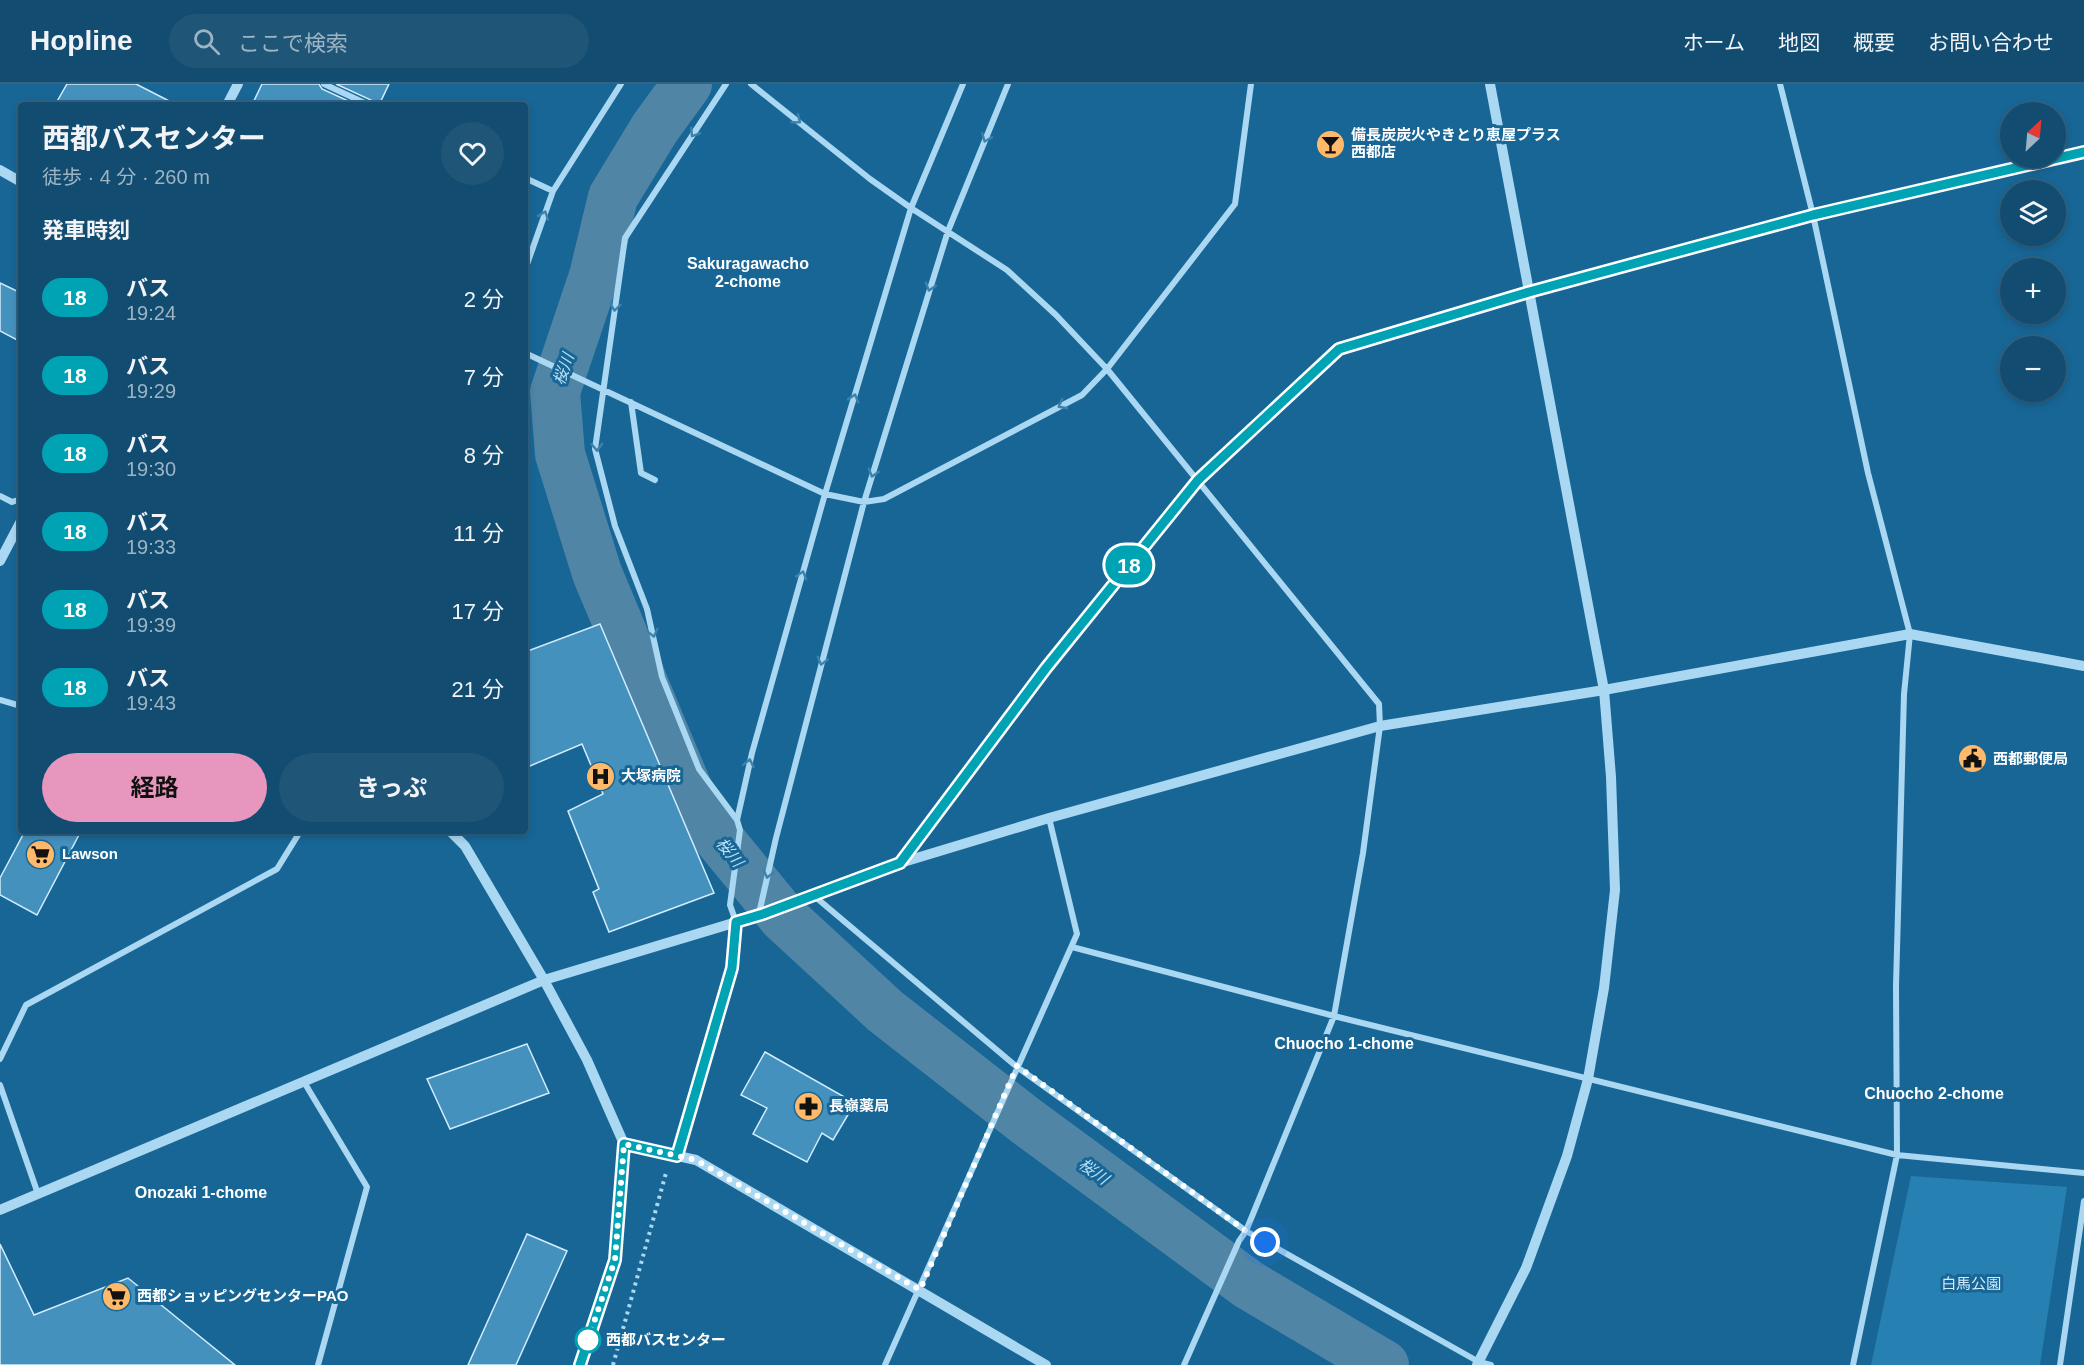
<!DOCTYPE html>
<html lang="ja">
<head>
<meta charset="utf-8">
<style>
  body { margin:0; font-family:Helvetica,"Noto Sans JP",sans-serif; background:#1f5678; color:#f1f3f6; height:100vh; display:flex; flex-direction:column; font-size:22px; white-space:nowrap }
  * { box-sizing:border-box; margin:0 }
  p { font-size:20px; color:#9cb4c3 }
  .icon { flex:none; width:33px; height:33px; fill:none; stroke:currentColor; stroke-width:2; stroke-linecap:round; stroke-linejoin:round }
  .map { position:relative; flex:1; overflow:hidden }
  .side { position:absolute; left:18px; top:18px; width:510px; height:732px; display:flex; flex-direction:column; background:#124c70; border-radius:6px; box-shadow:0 3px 9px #0003,0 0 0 2px #316383 }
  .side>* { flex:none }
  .badge { padding:0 12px; border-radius:20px; font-size:21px; line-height:39px }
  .needle { width:39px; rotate:26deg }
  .controls { position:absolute; left:2000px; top:18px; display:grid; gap:12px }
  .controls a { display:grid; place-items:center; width:66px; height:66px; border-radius:50%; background:#124c70; box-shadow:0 3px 9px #0003,0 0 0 2px #316383; font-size:30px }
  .you { position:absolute; width:30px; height:30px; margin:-15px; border:4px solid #fff; border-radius:50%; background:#1a73e8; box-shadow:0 0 0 9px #1a73e833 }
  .map>.badge { position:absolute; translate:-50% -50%; box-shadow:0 0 0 3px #fff }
  h2 { padding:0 24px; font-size:22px; line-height:54px }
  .round { display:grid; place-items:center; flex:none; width:63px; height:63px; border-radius:32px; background:#1f5678 }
  .summary { display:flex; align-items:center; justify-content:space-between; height:102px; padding:0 24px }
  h1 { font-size:28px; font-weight:700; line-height:45px }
  .button { display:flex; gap:12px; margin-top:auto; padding:12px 24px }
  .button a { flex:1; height:69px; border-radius:36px; background:#e797bd; color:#111; font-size:24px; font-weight:700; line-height:69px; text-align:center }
  .button a+a { background:#1f5678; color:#f1f3f6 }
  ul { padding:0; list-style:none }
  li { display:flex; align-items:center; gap:18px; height:78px; padding:0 24px }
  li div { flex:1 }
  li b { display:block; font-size:22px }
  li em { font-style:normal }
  li .badge { min-width:66px; font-weight:700; text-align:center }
  header { display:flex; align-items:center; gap:36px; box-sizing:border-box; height:84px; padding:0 30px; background:#124c70; border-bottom:2px solid #316383 }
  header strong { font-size:28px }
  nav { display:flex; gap:33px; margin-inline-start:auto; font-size:21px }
  .search { width:420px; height:54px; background:#1f5678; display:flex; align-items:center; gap:15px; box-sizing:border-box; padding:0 21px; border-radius:33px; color:#9cb4c3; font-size:22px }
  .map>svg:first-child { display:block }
</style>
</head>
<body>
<header>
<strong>Hopline</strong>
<div class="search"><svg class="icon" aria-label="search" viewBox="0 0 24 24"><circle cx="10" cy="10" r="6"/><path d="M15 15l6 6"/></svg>ここで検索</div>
<nav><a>ホーム</a><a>地図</a><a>概要</a><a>お問い合わせ</a></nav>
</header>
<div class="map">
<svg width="2084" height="1281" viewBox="0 0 2084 1281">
  <rect width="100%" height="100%" fill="#186696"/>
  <path fill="#2780b2" d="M1911 1092 2067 1103 2040 1281H1871Z"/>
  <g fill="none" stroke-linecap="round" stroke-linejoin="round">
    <path stroke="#5085a6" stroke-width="50" d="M687 0 655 44 613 113 594 192 555 308 560 370 597 489 697 728 783 833 885 927 1026 1037 1249 1201 1384 1281"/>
  </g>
  <path fill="#4591be" stroke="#d1ecfc" stroke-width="1.5" d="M67 0H136L177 21H55Z
    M262 0H319L322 5 357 21H252Z
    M336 0H389L379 21H374L371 16Z
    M0 199 21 209V258L0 247Z
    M600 540 714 809 609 848 593 808 599 805 568 727 603 710 582 660 525 684V568Z
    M25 747H81L37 831 0 811V794Z
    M527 960 549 1009 450 1045 427 995Z
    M765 968 855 1019 833 1056 822 1049 807 1078 753 1050 767 1024 741 1011Z
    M527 1150 567 1167 516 1281H468Z
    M0 1160 34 1231 128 1194 235 1281H0Z"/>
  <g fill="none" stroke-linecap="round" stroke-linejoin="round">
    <path stroke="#aad7f1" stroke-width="4" stroke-dasharray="3 4.5" stroke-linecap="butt" d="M613 1281 666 1089"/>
    <path stroke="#aad7f1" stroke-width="6" d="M324 0 369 21
      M726 0 625 154 595 365 615 442 647 525 662 593 699 685 737 736 740 746 730 821 736 838
      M751 0 870 95 911 124 1007 186 1056 231 1107 285 1379 620 1380 642 1363 769 1334 932 1246 1147 1239 1157 1184 1281
      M1780 0 1813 131 1868 389 1910 550 1904 610 1896 902 1897 1071 1853 1281
      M525 94 553 107
      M525 186 553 107 621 0
      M525 269 825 410 864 418 884 415 1082 311 1107 285 1235 120 1251 0
      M631 318 641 389 655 396
      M0 412 12 418 21 415
      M0 616 21 622
      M737 736 752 669 825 410 911 124 963 0
      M902 776 1046 584 1198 396 1339 265 1529 208 1813 131 2084 68
      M813 811 1017 983 1246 1147 1479 1278 1491 1281
      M756 831 760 825 776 754 864 418 948 147 1008 0
      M1072 863 1334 932 1897 1071 2084 1089
      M0 975 26 921 277 785 298 751 297 747
      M304 998 367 1103 318 1281
      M0 1001 38 1110
      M885 1281 1077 850 1049 734
      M2060 1281 2084 1117"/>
    <path stroke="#aad7f1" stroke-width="10" d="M227 21 238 0
      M0 86 21 98
      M0 477 21 437
      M677 1072 732 884 736 838
      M0 1126 544 896 465 762 450 747
      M580 1281 615 1176 624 1060
      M1046 1281 696 1076 624 1060 587 976 544 896 763 830 900 779 1049 734 1380 642 1604 606 1910 550 2084 582
      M1477 1281 1526 1184 1567 1072 1588 995 1604 904 1615 806 1611 693 1604 606 1490 0"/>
  </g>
  <defs><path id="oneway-chevron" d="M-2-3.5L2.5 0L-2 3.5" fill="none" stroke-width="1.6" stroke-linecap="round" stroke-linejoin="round" transform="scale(1.5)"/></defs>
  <g stroke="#3c82ad">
    <use href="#oneway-chevron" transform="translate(797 36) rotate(39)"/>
    <use href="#oneway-chevron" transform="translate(694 49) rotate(123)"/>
    <use href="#oneway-chevron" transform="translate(986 54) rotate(112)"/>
    <use href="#oneway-chevron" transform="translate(544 131) rotate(-71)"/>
    <use href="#oneway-chevron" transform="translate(930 203) rotate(107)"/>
    <use href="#oneway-chevron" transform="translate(615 223) rotate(98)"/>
    <use href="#oneway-chevron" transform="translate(854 314) rotate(-73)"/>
    <use href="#oneway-chevron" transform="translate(1062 321) rotate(152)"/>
    <use href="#oneway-chevron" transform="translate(597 363) rotate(88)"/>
    <use href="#oneway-chevron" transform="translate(873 389) rotate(107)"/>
    <use href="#oneway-chevron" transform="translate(802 491) rotate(-74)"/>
    <use href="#oneway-chevron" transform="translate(653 549) rotate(77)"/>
    <use href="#oneway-chevron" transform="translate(822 577) rotate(105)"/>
    <use href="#oneway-chevron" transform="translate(749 679) rotate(-78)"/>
    <use href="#oneway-chevron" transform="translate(768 790) rotate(103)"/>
  </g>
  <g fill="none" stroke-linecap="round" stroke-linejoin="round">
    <defs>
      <path id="line" d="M580 1281 615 1176 624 1060 677 1072 732 884 736 838 763 830 900 779 1046 584 1198 396 1339 265 1529 208 1813 131 2084 68"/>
    </defs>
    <use href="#line" stroke="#fff" stroke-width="14"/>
    <use href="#line" stroke="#00a3b4" stroke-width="9"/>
    <path stroke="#fff" stroke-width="6" stroke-dasharray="0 10.8" d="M588 1256 615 1176 624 1060 696 1076 920 1206 1017 982 1246 1147 1265 1158"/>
  </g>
  <defs>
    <symbol id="bar-disc" viewBox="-11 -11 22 22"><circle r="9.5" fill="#ffb96a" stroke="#186696"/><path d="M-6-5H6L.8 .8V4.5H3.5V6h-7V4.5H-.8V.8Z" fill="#111"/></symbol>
    <symbol id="civic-disc" viewBox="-11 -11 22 22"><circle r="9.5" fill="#ffb96a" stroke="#186696"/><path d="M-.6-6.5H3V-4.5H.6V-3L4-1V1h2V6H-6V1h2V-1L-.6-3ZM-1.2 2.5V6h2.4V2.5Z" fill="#111"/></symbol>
    <symbol id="hospital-disc" viewBox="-11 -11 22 22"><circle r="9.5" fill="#ffb96a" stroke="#186696"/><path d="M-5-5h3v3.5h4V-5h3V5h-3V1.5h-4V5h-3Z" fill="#111"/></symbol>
    <symbol id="supermarket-disc" viewBox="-11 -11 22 22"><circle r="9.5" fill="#ffb96a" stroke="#186696"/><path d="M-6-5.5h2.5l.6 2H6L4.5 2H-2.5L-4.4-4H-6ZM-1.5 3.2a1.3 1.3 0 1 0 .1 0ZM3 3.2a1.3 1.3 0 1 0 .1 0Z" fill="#111"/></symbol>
    <symbol id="pharmacy-disc" viewBox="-11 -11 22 22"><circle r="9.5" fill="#ffb96a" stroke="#186696"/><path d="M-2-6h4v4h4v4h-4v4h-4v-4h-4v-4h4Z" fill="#111"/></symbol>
  </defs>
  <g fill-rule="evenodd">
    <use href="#bar-disc" x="1314" y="44" width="33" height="33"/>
    <use href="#civic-disc" x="1956" y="658" width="33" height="33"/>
    <use href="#hospital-disc" x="584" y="676" width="33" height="33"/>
    <use href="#supermarket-disc" x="24" y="754" width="33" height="33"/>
    <use href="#pharmacy-disc" x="792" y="1006" width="33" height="33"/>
    <use href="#supermarket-disc" x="100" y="1196" width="33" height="33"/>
  </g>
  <circle fill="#fff" stroke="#00a3b4" stroke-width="3" cx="588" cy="1256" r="12"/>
  <g text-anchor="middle" stroke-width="6" stroke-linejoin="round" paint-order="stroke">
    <g font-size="15" font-weight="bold" fill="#fff" stroke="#186696" text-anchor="start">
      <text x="1351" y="56">備長炭炭火やきとり恵屋プラス<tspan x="1351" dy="17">西都店</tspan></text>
      <text x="1993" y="680">西都郵便局</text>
      <text x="621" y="697">大塚病院</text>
      <text x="62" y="775">Lawson</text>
      <text x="829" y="1027">長嶺薬局</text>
      <text x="137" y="1217">西都ショッピングセンターPAO</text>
    </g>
    <g font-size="15" fill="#d1ecfc" stroke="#186696">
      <text x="1971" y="1205">白馬公園</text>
    </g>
    <g font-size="15" font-weight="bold" fill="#fff" stroke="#186696" text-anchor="start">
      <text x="606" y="1261">西都バスセンター</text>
    </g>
    <g font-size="16" font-weight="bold" fill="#fff" stroke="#186696">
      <text x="748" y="185">Sakuragawacho<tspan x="748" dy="18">2-chome</tspan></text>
      <text x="1344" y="965">Chuocho 1-chome</text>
      <text x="1934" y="1015">Chuocho 2-chome</text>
      <text x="201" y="1114">Onozaki 1-chome</text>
    </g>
    <g font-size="16" font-style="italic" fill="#bae2f7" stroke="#186696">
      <text transform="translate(563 285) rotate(-71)" y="6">桜川</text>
      <text transform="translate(730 768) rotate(51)" y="6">桜川</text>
      <text transform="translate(1094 1087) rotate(36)" y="6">桜川</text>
    </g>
  </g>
</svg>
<div class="controls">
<a><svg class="needle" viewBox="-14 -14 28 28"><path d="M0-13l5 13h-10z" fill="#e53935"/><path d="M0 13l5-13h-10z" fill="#9cb4c3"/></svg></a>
<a><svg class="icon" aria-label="layers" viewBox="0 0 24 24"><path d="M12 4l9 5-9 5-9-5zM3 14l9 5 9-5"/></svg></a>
<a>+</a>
<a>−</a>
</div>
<div class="you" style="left:1265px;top:1158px"></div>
<b class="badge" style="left:1129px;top:481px;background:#00a3b4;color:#fff">18</b>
<section class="side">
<div class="summary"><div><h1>西都バスセンター</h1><p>徒歩 · 4 分 · 260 m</p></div><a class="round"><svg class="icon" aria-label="heart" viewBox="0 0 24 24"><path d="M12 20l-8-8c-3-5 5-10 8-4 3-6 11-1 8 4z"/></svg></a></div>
<h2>発車時刻</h2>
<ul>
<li><span class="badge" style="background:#00a3b4;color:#fff">18</span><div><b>バス</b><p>19:24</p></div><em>2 分</em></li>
<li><span class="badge" style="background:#00a3b4;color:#fff">18</span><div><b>バス</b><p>19:29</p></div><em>7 分</em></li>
<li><span class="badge" style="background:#00a3b4;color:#fff">18</span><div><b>バス</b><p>19:30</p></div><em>8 分</em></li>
<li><span class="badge" style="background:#00a3b4;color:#fff">18</span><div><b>バス</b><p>19:33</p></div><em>11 分</em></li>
<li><span class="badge" style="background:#00a3b4;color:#fff">18</span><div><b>バス</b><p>19:39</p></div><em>17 分</em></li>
<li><span class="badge" style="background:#00a3b4;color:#fff">18</span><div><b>バス</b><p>19:43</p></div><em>21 分</em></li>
</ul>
<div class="button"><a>経路</a><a>きっぷ</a></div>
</section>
</div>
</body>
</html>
